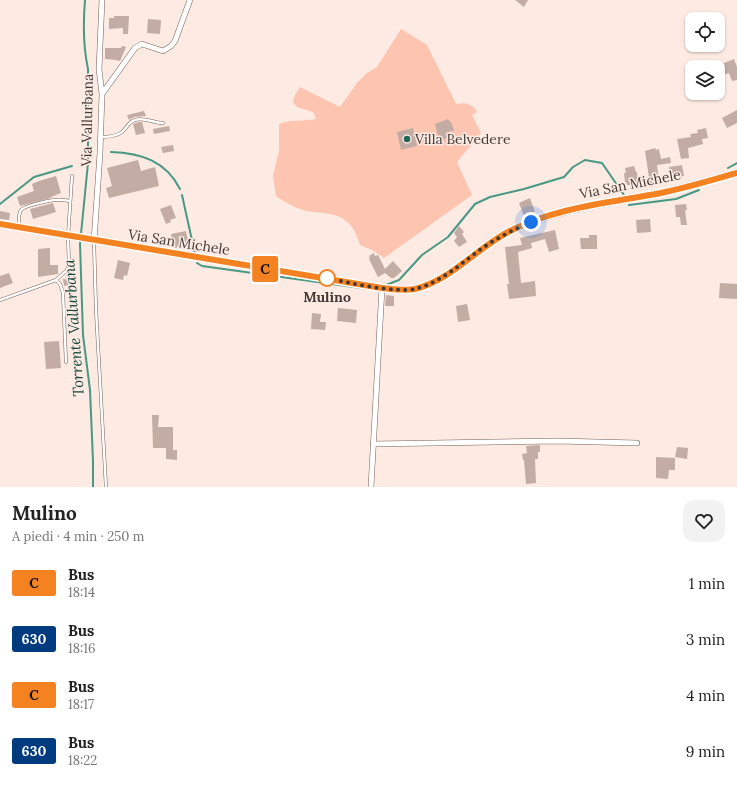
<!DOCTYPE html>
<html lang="it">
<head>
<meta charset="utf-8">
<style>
  body { margin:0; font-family:Lora,serif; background:#f2f2f2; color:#222; height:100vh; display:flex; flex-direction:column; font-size:15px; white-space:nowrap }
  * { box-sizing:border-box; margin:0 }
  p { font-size:13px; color:#767676 }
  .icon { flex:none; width:22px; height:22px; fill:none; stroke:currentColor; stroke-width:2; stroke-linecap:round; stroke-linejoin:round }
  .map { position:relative; height:487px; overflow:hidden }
  .side { display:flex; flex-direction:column; background:#fff; flex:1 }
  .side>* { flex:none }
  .badge { padding:0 8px; border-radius:3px; font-size:14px; line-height:26px }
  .controls { position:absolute; left:685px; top:12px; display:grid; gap:8px }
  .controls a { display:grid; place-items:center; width:40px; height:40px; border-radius:8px; background:#fff; box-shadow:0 1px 3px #0004; font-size:20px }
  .you { position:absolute; width:20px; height:20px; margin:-10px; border:3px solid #fff; border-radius:50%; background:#1a73e8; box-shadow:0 0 0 6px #1a73e833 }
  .map>.badge { position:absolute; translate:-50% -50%; box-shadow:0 0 0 2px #fff }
  .round { display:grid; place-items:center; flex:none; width:42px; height:42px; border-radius:12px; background:#f2f2f2 }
  .summary { display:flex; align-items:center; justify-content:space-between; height:68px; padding:0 12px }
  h1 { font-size:19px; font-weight:700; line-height:30px }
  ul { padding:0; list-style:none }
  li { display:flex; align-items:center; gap:12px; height:56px; padding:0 12px }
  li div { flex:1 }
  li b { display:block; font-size:15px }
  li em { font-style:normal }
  li .badge { min-width:44px; font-weight:700; text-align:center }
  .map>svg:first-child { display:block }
</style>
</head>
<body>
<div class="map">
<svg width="737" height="487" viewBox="0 0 737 487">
  <rect width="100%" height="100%" fill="#fceae3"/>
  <path fill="#fdc4b0" d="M401 29 427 45 456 104C466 102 472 104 477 112L472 115 481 133 457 162 472 195 384 258 372 250 360 245C357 236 354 227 346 221 336 212 320 213 307 211 295 208 286 203 276 196L273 175 279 151V124C291 119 304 122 316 119L313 112 297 107 293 102 295 95 300 87 340 107 357 83 367 73 377 67Z"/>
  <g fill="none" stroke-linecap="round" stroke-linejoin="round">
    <path stroke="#499884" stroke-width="2" d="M85 0C83 24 83 46 88 69V163L80 244 83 335 90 390 93 461V487
      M111 152C141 153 166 161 180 189
      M728 168 737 163
      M182 195 195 254
      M0 204 34 177 72 166
      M629 205 676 199 699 190
      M197 263 202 266 368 289
      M386 285 399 280 422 255 448 237 475 204 490 197 524 189 564 177 573 167 585 160 602 163 624 195"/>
  </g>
  <path fill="#c2aca4" d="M515 0H528L524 7Z
    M114 16H129L128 34H123V28L109 29V18H114Z
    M148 19 161 20 160 34 147 33Z
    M122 46 126 47 120 61 116 60 105 59V48H121Z
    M734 59 737 67V80L732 81 729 73 723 75 719 65Z
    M737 110V123L727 128 722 118Z
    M144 111 146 116 134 117 129 120 127 115Z
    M448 119 452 124 454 131H449V138L439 140 435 124Z
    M139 122H142L145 133 136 135 133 124Z
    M169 126 170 131 154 134 153 129Z
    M413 128 417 146 401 150 397 132Z
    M706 128 708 138 702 139 703 144 688 148 689 158 681 159 677 139 691 137 690 134 698 133 697 130Z
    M173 145 174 151 163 153 161 147Z
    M655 148 656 150 659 149 661 159 670 157 671 163 657 165 659 182 650 184 645 151Z
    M138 160 141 171 155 167 159 186 109 198 106 188 112 186 107 168Z
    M682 165 684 176 671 178 669 167Z
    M634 166 636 172H637L638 185H627L626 182H625L624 173H626L625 168Z
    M56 176 61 193 51 197V198L20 206 17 197 34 191 32 184 39 181Z
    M530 198 535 212 524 216 519 203Z
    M53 203 56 212 33 219 30 209Z
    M686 204 687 210H685L687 225H681L680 217H676L675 205Z
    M171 205 176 218 170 220 171 222 166 224 160 209Z
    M0 211 10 213 9 220 0 219Z
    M650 219 651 232 637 233 636 220Z
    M459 226 464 232 462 234 467 242 459 247 454 241 457 237 454 233Z
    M555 230 559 249 549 252 545 239 531 243 532 248 518 252 521 283 535 281 536 296 509 299 507 284H509L505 247 522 245 520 238Z
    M186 231 189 246 174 248 171 234Z
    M589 235H597V249H581L580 238H589Z
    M50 248V265H58V274L38 277V249Z
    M374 253 375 256 378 255 385 269 393 261 402 271 394 278H391L385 273 378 277 369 259 370 258 369 256Z
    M118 260 130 263 127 276 124 275 123 280 114 278Z
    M9 273 13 283 0 288V276Z
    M63 279 72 280V284L64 286Z
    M720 283 737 284V299L719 298Z
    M386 295 394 296V306H385Z
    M467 304 470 320 458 322 456 306Z
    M338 308 357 310 356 323 337 321Z
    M312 313 321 314 320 322H326L325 330 311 329Z
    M59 341 61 368 46 369 44 342Z
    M152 415H159L158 427H173V450H177V460L166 459V448H153Z
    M540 445V452H538V459H535L536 483 526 484 524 460H523L522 454 527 453 526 446Z
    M677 447 688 448 687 459 675 457Z
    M656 457 675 458V470H669L668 479 656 478Z"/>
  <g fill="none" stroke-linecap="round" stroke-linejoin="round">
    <defs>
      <path id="service" d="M101 137C107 137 117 136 122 132 127 128 128 122 135 120 145 117 153 123 163 123
        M19 226C19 221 18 215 21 210 24 206 47 201 54 200 59 199 64 200 70 201
        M94 242 96 310 106 487
        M56 280 60 284 63 293 66 362
        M0 300 56 280 67 270 69 264 68 237 72 176"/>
      <path id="minor" d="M102 94 135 48 142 44 163 51 171 46 175 41 190 0
        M94 241 100 153 102 94 99 69 102 0
        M373 444 558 441 637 443
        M371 487 382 288"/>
      <path id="secondary" d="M0 224 382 288C393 289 405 291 415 289 451 280 476 249 508 232 556 208 609 203 661 193 686 188 712 180 737 173"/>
    </defs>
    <use href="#service" stroke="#746059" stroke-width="3.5"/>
    <use href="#minor" stroke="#746059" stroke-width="6"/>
    <use href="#secondary" stroke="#746059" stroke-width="8"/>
    <use href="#service" stroke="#fff" stroke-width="2.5"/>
    <use href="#minor" stroke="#fff" stroke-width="5"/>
    <use href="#secondary" stroke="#fff" stroke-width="7"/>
  </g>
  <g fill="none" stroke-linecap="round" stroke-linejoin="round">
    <defs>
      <path id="line" d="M0 224 382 288C393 289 405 291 415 289 451 280 476 249 508 232 556 207 609 203 661 193 686 188 712 180 737 173"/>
    </defs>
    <use href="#line" stroke="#fff" stroke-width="9"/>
    <use href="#line" stroke="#f58220" stroke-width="6"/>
    <path stroke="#423936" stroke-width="4" stroke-dasharray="0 7.2" d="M327 278C349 283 394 293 415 289 444 282 465 259 490 243 503 235 517 228 531 222"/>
  </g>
  <circle fill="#226556" stroke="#fceae3" stroke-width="1.5" cx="407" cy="139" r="4"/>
  <circle fill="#fff" stroke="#f58220" stroke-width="2" cx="327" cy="278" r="8"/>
  <g text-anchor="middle" stroke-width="3" stroke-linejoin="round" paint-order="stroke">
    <g font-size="14" fill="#423936" stroke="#fceae3">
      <text transform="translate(87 120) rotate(-89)" y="5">Via Vallurbana</text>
      <text transform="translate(630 184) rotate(-11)" y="5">Via San Michele</text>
      <text transform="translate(179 242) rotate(9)" y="5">Via San Michele</text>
    </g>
    <g font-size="14" fill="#423936" stroke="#fceae3" text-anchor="start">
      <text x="415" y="144">Villa Belvedere</text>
    </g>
    <g font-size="14" font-weight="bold" fill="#423936" stroke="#fceae3">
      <text x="327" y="302">Mulino</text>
    </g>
    <g font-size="15" font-style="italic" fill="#13453a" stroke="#fceae3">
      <text transform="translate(74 328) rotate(-94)" y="5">Torrente Vallurbana</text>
    </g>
  </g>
</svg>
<div class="controls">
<a><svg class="icon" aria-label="locate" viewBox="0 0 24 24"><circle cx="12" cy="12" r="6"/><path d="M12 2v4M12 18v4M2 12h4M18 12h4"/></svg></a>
<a><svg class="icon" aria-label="layers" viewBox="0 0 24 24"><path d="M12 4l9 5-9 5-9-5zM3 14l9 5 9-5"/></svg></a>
</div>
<div class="you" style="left:531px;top:222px"></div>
<b class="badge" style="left:265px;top:269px;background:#f58220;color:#111">C</b>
</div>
<section class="side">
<div class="summary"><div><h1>Mulino</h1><p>A piedi · 4 min · 250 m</p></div><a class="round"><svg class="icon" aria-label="heart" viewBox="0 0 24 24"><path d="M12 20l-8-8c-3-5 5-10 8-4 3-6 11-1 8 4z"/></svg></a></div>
<ul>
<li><span class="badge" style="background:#f58220;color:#111">C</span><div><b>Bus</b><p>18:14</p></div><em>1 min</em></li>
<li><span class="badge" style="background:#003b80;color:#fff">630</span><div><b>Bus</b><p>18:16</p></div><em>3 min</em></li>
<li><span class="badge" style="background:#f58220;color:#111">C</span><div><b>Bus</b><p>18:17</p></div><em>4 min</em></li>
<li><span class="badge" style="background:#003b80;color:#fff">630</span><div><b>Bus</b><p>18:22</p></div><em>9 min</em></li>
</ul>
</section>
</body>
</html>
